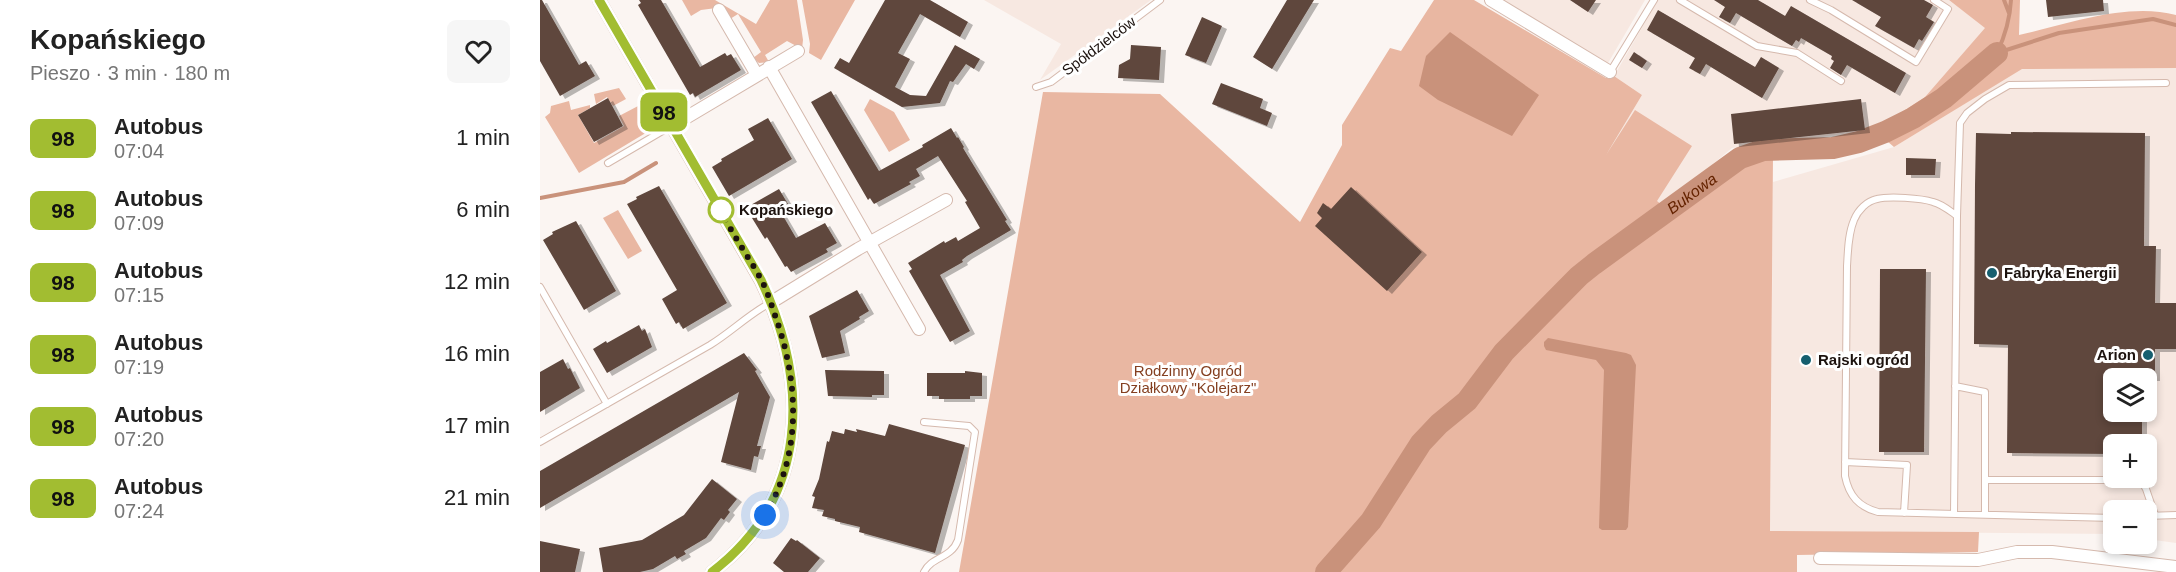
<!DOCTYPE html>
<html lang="pl">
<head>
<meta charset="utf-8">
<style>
  body { margin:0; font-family:Helvetica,sans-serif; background:#f6f6f6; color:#222; height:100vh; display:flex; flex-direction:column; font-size:22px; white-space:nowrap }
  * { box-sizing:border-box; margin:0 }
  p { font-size:20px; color:#767676 }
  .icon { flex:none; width:33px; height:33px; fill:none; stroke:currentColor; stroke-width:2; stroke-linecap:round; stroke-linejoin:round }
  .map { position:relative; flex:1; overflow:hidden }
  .panel { display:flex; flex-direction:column; background:#fff; width:540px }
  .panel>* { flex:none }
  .badge { padding:0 12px; border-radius:9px; font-size:21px; line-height:39px }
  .controls { position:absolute; left:1563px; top:368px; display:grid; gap:12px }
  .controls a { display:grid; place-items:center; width:54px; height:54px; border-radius:9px; background:#fff; box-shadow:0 3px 9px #0003; font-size:30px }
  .you { position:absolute; width:30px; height:30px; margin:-15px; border:4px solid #fff; border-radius:50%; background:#1a73e8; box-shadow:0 0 0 9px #1a73e833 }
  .map>.badge { position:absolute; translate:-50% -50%; box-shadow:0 0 0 3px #fff }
  .round { display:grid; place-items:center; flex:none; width:63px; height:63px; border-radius:9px; background:#f6f6f6 }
  .headline { display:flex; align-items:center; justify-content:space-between; height:102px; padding:0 30px }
  h1 { font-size:28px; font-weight:700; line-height:45px }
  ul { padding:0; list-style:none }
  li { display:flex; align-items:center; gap:18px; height:72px; padding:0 30px }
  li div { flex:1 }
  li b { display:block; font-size:22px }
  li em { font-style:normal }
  li .badge { min-width:66px; font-weight:700; text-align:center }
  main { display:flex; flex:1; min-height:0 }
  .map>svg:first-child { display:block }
</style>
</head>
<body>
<main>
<section class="panel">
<div class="headline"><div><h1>Kopańskiego</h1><p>Pieszo · 3 min · 180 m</p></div><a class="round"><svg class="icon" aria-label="heart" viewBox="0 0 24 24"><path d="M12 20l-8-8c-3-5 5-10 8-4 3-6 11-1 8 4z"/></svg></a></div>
<ul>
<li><span class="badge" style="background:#a2bd31;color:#111">98</span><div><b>Autobus</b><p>07:04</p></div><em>1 min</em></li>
<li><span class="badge" style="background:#a2bd31;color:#111">98</span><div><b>Autobus</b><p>07:09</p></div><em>6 min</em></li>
<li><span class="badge" style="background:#a2bd31;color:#111">98</span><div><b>Autobus</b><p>07:15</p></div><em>12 min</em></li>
<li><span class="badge" style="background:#a2bd31;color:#111">98</span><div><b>Autobus</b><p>07:19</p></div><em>16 min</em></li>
<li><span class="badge" style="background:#a2bd31;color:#111">98</span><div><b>Autobus</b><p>07:20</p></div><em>17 min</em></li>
<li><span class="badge" style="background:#a2bd31;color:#111">98</span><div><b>Autobus</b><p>07:24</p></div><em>21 min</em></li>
</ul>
</section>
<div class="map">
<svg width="1636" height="572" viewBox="0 0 1636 572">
  <defs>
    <filter id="shadow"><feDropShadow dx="5" dy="3" stdDeviation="0" flood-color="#0004"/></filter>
  </defs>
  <rect width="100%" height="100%" fill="#fbf5f2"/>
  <path fill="#f7e8e1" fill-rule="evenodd" d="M444 0H611L500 80 521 44Z
    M962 0H1105L1068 63Z
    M1118 0H1409L1446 28 1385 97 1334 130 1192 148 1123 206 1059 166 1102 95 1074 76Z
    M1482 68H1636V543L1607 539 1606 510H1574L1573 534 1230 531 1233 182 1354 147ZM1574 378H1606V411H1574ZM1574 444H1606V477H1574Z"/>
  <path fill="#e9b7a2" d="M142 0H175L216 24 230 0H257L263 40 262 49 247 41 225 55 229 62 219 63 213 58 221 52 198 14 190 19 184 7 161 10 151 16Z
    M262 0H315L281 60 269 53 270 44Z
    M894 0H934L1066 78 1074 76 1102 95 1066 155 1095 110 1152 146 1117 201 1123 206 1027 280 969 340 927 395 876 443 833 509 778 572H419L503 92 620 94 760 222 802 145V125L850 48 861 51Z
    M1409 0H1480L1479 35C1528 24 1587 2 1636 15V68L1482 69 1354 147 1334 130 1385 97 1445 28Z
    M79 88 86 99 73 106 67 97 56 104 54 94Z
    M330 99 354 112 370 140 349 152 324 110Z
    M29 101 31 110 50 105V108L38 115 54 143 84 126 79 116 100 105 114 128 39 173 5 117 10 113 11 106Z
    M1233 155 1230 531 1439 532 1438 552 1257 555V572H795L846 514 881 457 893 441 939 396 959 367 1032 291 1196 165 1209 159Z
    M78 210 102 251 88 259 63 218Z"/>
  <path fill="#c9927b" d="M910 32 999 95 972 136 898 100 879 86 886 56Z
    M1008 338 1086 353 1091 355 1096 365 1088 527 1086 530H1062L1059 528 1064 370 1056 360 1006 350 1004 346V342Z"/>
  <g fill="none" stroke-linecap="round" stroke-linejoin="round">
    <path stroke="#c9927b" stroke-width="4" d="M1464 0 1469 13
      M1457 53 1519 33 1613 19 1636 25
      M1457 53C1465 36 1470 19 1471 0
      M0 198 84 182 116 163"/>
    <path stroke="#c9927b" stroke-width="22" id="s1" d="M786 572 831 521 881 443 899 424 927 401 964 352 1039 276 1054 264 1200 158 1223 150 1293 148 1319 142 1345 132 1373 118 1404 98 1457 53"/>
  </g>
  <path fill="#5e473d" filter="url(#shadow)" d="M0 0H2L39 65 46 61 55 76 20 96 0 61Z
    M99 0H121L160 67 185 53 187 56 191 54 201 70 155 97 153 93 150 95 98 5 101 3Z
    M345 0H390L428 22 420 37 380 14 358 53 370 59 355 87 370 95 386 96 415 45 440 59 434 69 426 64 413 82 410 81 400 103 362 107 294 68 300 58 309 63Z
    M747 0H774L732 69 713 57Z
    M1030 0H1056L1048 12Z
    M1174 0H1218L1245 16 1251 6 1366 73 1355 93 1307 65 1301 75 1290 68 1294 61 1291 59 1292 56 1261 38 1259 42 1256 40 1252 46 1196 13 1190 23 1179 17 1185 7Z
    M1312 0H1384L1393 5 1386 17 1394 22 1382 41 1379 39 1374 48 1335 26 1341 17Z
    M1506 0H1563L1564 11 1508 17Z
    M1118 10 1215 67 1221 57 1239 68 1222 98 1166 64 1160 74 1149 68 1155 58 1107 30Z
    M662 17 682 26 666 63 645 55Z
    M591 45 621 47 619 80 578 78 579 65 590 59Z
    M1094 52 1107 61 1102 68 1089 60Z
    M681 83 723 99 720 108 732 113 727 126 672 104Z
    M291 91 339 171 383 147 382 145 411 128 417 138 418 137 424 147 423 148 467 220 465 221 471 230 427 256 422 260 423 262 400 275 430 331 410 342 369 271 372 269 368 263 404 241 405 243 416 237 418 241 440 228 425 202 427 201 398 156 376 169 380 176 369 182 371 184 334 204 330 198 328 200 271 102Z
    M68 98 83 126 54 142 38 115Z
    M1321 99 1325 130 1194 144 1191 114Z
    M228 118 252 159 189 196 172 167 182 161 181 159 214 140 208 129Z
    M1471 132 1605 133 1604 246H1616L1615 303H1636V349H1615V378H1574V411H1602V444H1574V454L1467 453 1468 345 1434 344 1435 185 1436 133 1471 134Z
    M1366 158 1396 159 1395 175H1366Z
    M119 186 187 303 143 329 139 322 136 324 122 299 137 290 87 204 97 199 96 197Z
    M811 187 882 252 847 291 775 226 782 218 777 213 783 203 791 209Z
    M239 189 248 204 239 209 256 238 285 223 297 243 286 249 288 252 251 272 247 266 245 267 227 237 225 239 212 218 215 216 209 206Z
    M36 221 76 291 44 310 3 240 13 234 12 232Z
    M1340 269H1386L1384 452H1339Z
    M317 290 329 311 319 317 320 319 300 331 305 353 282 358 269 316Z
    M99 325 102 331 105 329 112 347 67 373 53 349 66 341 67 343Z
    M204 353 217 370 215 371 230 397 217 446H221L218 457 214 456 211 470 181 462 199 392 0 508V471Z
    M23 359 28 369 30 368 40 388 0 412V372Z
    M285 370 344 371V395H332V397L288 396Z
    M425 371 442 373V396H430V399H399V396H387V373H425Z
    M349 424 425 445 395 553 319 532 320 527 295 521V519L282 516 284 510 272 508 275 497 272 496 279 479 287 441 289 442 292 431 304 434 305 429 317 432 316 429 345 436Z
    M172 479 197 499 188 510 190 512 184 520 181 518 166 538 144 551 146 554 137 559 135 556 113 569 100 572H63L59 548 102 540 144 515Z
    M251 538 256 541 257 540 280 558 268 572H244L233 563Z
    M0 541 40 549 35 572H0Z"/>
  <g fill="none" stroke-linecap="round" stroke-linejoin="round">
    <defs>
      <path id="lane" d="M1140 0 1217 46 1257 53 1301 81
        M1270 0 1291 10 1376 62 1408 9 1394 0
        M1070 72 1114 0
        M496 87 511 82 620 0
        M68 163 131 126
        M1417 216 1420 123 1427 113 1445 99 1469 85 1626 83
        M0 287 67 404
        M1415 386 1445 392V514
        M384 422 429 426 435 432 418 540C411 559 392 556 384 572
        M0 442 170 345C191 332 208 315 230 303
        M1305 462 1367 465 1364 513
        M1445 480H1592L1602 482 1606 489 1615 515
        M1414 514 1417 216C1410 211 1402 204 1393 202 1381 198 1349 196 1337 199 1327 201 1318 210 1314 220 1308 234 1308 251 1307 266L1305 476C1309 496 1319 507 1338 512L1574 518
        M1606 516 1636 515"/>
      <path id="street" d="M59 0 221 281C270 384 269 498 172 572
        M951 0 1070 72
        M179 10 217 75
        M229 67 379 329
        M132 126 258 51
        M230 303 318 249 406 200
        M1280 558 1438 560 1477 552H1512L1636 567"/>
    </defs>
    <use href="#lane" stroke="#d5b9ad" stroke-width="8"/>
    <use href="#street" stroke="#d5b9ad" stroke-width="14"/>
    <use href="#lane" stroke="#fff" stroke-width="6"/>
    <use href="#street" stroke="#fff" stroke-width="12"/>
  </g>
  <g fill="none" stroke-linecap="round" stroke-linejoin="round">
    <defs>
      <path id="line" d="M59 0 221 280C270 384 269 498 172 572"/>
    </defs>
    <use href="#line" stroke="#fff" stroke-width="14"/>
    <use href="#line" stroke="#a2bd31" stroke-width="9"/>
    <path stroke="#1c120e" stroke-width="6" stroke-dasharray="0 10.8" d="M181 210C191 233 209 257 222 281 229 295 233 310 238 324 259 388 261 455 225 515"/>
  </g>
  <circle fill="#fff" stroke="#a2bd31" stroke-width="3" cx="181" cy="210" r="12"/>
  <g fill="#165f6f" stroke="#fff" stroke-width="2">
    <circle cx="1452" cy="273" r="6"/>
    <circle cx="1608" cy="355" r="6"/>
    <circle cx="1266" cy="360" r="6"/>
  </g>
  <g text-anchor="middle" stroke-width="6" stroke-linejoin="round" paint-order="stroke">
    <g font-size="15" fill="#1c120e" stroke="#fff">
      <text transform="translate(559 46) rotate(-37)" y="5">Spółdzielców</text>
    </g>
    <g font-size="15" font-weight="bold" fill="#1c120e" stroke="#fff" text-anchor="start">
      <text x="199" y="215">Kopańskiego</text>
    </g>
    <g font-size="15" font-weight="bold" fill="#1c120e" stroke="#fff" text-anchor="start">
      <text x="1464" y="278">Fabryka Energii</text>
      <text x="1596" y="360" text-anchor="end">Arion</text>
      <text x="1278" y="365">Rajski ogród</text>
    </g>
    <g font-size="15" fill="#843f20" stroke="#fff">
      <text x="648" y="376">Rodzinny Ogród<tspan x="648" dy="17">Działkowy "Kolejarz"</tspan></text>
    </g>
    <g font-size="16" font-style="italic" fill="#652300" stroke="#fff">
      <text dy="6" stroke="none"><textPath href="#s1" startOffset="531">Bukowa</textPath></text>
    </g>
  </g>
</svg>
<div class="controls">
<a><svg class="icon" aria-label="layers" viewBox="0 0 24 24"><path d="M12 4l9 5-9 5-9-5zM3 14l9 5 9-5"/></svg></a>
<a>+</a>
<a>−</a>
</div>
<div class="you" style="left:225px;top:515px"></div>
<b class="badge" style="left:124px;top:112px;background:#a2bd31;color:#111">98</b>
</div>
</main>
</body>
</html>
